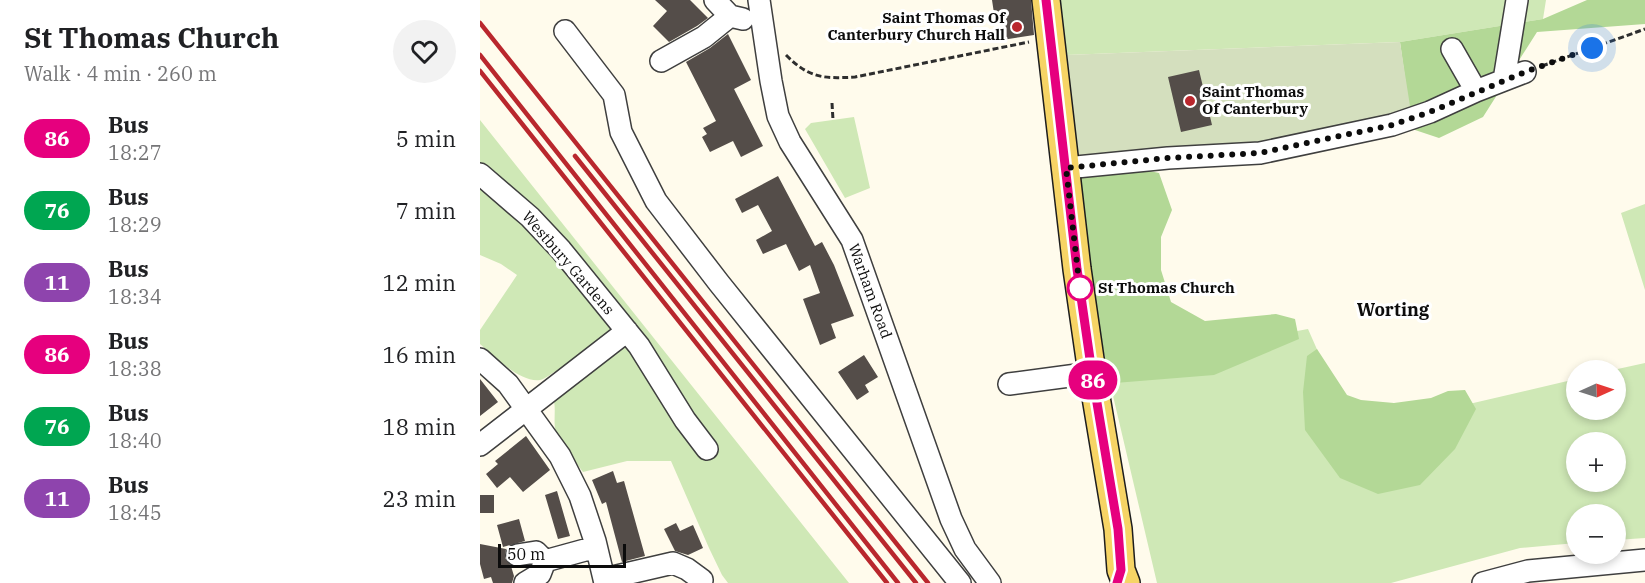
<!DOCTYPE html>
<html lang="en">
<head>
<meta charset="utf-8">
<style>
  body { margin:0; font-family:"IBM Plex Serif",serif; background:#f2f2f2; color:#202124; height:100vh; display:flex; flex-direction:column; font-size:22px; white-space:nowrap }
  * { box-sizing:border-box; margin:0 }
  p { font-size:20px; color:#757577 }
  .icon { flex:none; width:33px; height:33px; fill:none; stroke:currentColor; stroke-width:2; stroke-linecap:round; stroke-linejoin:round }
  .map { position:relative; flex:1; overflow:hidden }
  .panel { display:flex; flex-direction:column; background:#fff; width:480px }
  .panel>* { flex:none }
  .badge { padding:0 12px; border-radius:20px; font-size:21px; line-height:39px }
  .needle { width:39px; rotate:87deg }
  .controls { position:absolute; left:1086px; top:360px; display:grid; gap:12px }
  .controls a { display:grid; place-items:center; width:60px; height:60px; border-radius:50%; background:#fff; box-shadow:0 3px 9px #0003; font-size:30px }
  .scale { position:absolute; left:18px; bottom:15px; width:128px; box-sizing:border-box; padding-left:6px; border:3px solid #0c0c0c; border-top:0; font-size:16px; line-height:21px; white-space:nowrap; color:#0c0c0c; -webkit-text-stroke:4px #fff; paint-order:stroke }
  .you { position:absolute; width:30px; height:30px; margin:-15px; border:4px solid #fff; border-radius:50%; background:#1a73e8; box-shadow:0 0 0 9px #1a73e833 }
  .map>.badge { position:absolute; translate:-50% -50%; box-shadow:0 0 0 3px #fff }
  .round { display:grid; place-items:center; flex:none; width:63px; height:63px; border-radius:32px; background:#f2f2f2 }
  .summary { display:flex; align-items:center; justify-content:space-between; height:102px; padding:0 24px }
  h1 { font-size:28px; font-weight:800; line-height:45px }
  ul { padding:0; list-style:none }
  li { display:flex; align-items:center; gap:18px; height:72px; padding:0 24px }
  li div { flex:1 }
  li b { display:block; font-size:22px }
  li em { font-style:normal }
  li .badge { min-width:66px; font-weight:700; text-align:center }
  main { display:flex; flex:1; min-height:0 }
  .map>svg:first-child { display:block }
</style>
</head>
<body>
<main>
<section class="panel">
<div class="summary"><div><h1>St Thomas Church</h1><p>Walk · 4 min · 260 m</p></div><a class="round"><svg class="icon" aria-label="heart" viewBox="0 0 24 24"><path d="M12 20l-8-8c-3-5 5-10 8-4 3-6 11-1 8 4z"/></svg></a></div>
<ul>
<li><span class="badge" style="background:#e6007e;color:#fff">86</span><div><b>Bus</b><p>18:27</p></div><em>5 min</em></li>
<li><span class="badge" style="background:#00a651;color:#fff">76</span><div><b>Bus</b><p>18:29</p></div><em>7 min</em></li>
<li><span class="badge" style="background:#8e44ad;color:#fff">11</span><div><b>Bus</b><p>18:34</p></div><em>12 min</em></li>
<li><span class="badge" style="background:#e6007e;color:#fff">86</span><div><b>Bus</b><p>18:38</p></div><em>16 min</em></li>
<li><span class="badge" style="background:#00a651;color:#fff">76</span><div><b>Bus</b><p>18:40</p></div><em>18 min</em></li>
<li><span class="badge" style="background:#8e44ad;color:#fff">11</span><div><b>Bus</b><p>18:45</p></div><em>23 min</em></li>
</ul>
</section>
<div class="map">
<svg width="1165" height="583" viewBox="0 0 1165 583">
  <rect width="100%" height="100%" fill="#fffbec"/>
  <path fill="#cfe8b6" fill-rule="evenodd" d="M579 0H1066L1063 19 920 42 586 55Z
    M374 117 390 188 365 198 325 129 331 123Z
    M0 120 369 583H248L242 575 229 548 191 461H147L103 472C97 463 79 443 76 433 73 422 76 412 74 401L88 387 76 371C72 373 65 379 60 380 40 383 14 356 0 344V330L37 275 21 264 0 255Z
    M1165 204V290L1141 213Z
    M828 329 873 431 1096 379V410H1136V370H1133L1165 363V538L1136 540V514H1096V543L1040 548 911 583H677L626 366ZM1096 442H1136V482H1096Z"/>
  <path fill="#b3d896" d="M1107 0H1165V24L1057 32 1003 117 959 138 932 129 920 42 1063 19Z
    M651 167 679 173 692 210 681 237V270L691 302 725 321 796 314 815 319 819 339 734 375 635 383 628 377 594 177Z
    M837 349 867 395 881 400 914 403 951 398 968 391 985 390 996 409 975 449 940 485 898 494 860 478 825 430 823 392 827 356Z"/>
  <path fill="#d4dfbe" d="M920 42 932 119 594 177 586 55Z"/>
  <path fill="#544d49" d="M175 0H210L228 18 217 26 189 42 173 26 187 11Z
    M512 0H551L554 35 522 40 519 19 515 20Z
    M248 34 271 80 254 89 283 146 261 157 253 141 230 152 222 137 227 134 223 128 236 121 206 62 230 48Z
    M719 70 732 125 701 132 688 77Z
    M298 176 335 246 342 242 354 265 374 316 351 324 356 338 340 345 323 299 340 293 330 265 319 271 306 244 283 254 276 240 292 231 278 205 262 213 255 199Z
    M384 355 398 377 385 385 389 392 377 400 358 372Z
    M0 379 18 402 0 416Z
    M46 436 70 470 43 492 30 477 17 488 6 474 18 464 15 461Z
    M133 471 137 483 144 481 165 556 142 562 126 502 122 504 112 480Z
    M77 491 90 536 78 539 65 495Z
    M0 495H14V513H0Z
    M39 519 45 541 23 547 17 525Z
    M196 523 200 531 213 525 223 548 208 555 195 551 184 529Z
    M0 544 26 549 25 558 31 566 34 576 32 583H13L11 577 4 579 0 564Z"/>
  <g fill="none" stroke-linecap="round" stroke-linejoin="round">
    <defs>
      <path id="minor" d="M235 0 250 16 263 19
        M279 0 291 81 298 116 310 142 372 240 471 519 485 549 510 583
        M85 31 134 95 141 132 176 201 239 283 480 583
        M972 49 996 91
        M181 61 224 37 250 16
        M1024 80 1037 0
        M586 168 688 158 780 153 912 125 950 112 996 91 1045 72
        M0 174 50 217 81 250 159 346 205 420 227 449
        M0 359 28 384 80 456 100 496 115 541 125 583
        M529 384 612 373
        M0 445 147 331
        M37 555 56 552 65 561
        M65 561 116 547
        M124 579 193 563 207 569 222 580
        M45 583 60 574 65 561
        M1003 583 1048 571 1165 560"/>
      <path id="major" d="M566 0 597 269 612 373 638 529 641 570 646 583"/>
    </defs>
    <use href="#minor" stroke="#3f3f3f" stroke-width="24"/>
    <use href="#major" stroke="#1d1d1d" stroke-width="30"/>
    <path stroke="#2e2e2e" stroke-width="3" stroke-dasharray="6 3" stroke-linecap="butt" d="M306 55C329 78 343 79 375 77L549 42
      M1062 66 1165 29
      M352 103 353 120"/>
    <use href="#minor" stroke="#fff" stroke-width="21"/>
    <use href="#major" stroke="#f6d465" stroke-width="27"/>
    <path stroke="#b9272d" stroke-width="4.5" d="M0 23 448 583
      M0 55 418 583
      M0 71 407 583
      M95 156 436 583"/>
  </g>
  <g fill="none" stroke-linecap="round" stroke-linejoin="round">
    <defs>
      <path id="line" d="M566 0 597 269 612 373 638 529 641 570 637 583"/>
    </defs>
    <use href="#line" stroke="#fff" stroke-width="14"/>
    <use href="#line" stroke="#e6007e" stroke-width="9"/>
    <path stroke="#0c0c0c" stroke-width="6" stroke-dasharray="0 10.8" d="M600 288V290L586 168 688 158 780 153 912 125 950 112 1045 72 1112 48"/>
  </g>
  <g fill="#b9272d" stroke="#fff" stroke-width="2">
    <circle cx="537" cy="27" r="6"/>
    <circle cx="710" cy="101" r="6"/>
  </g>
  <circle fill="#fff" stroke="#e6007e" stroke-width="3" cx="600" cy="288" r="12"/>
  <g text-anchor="middle" stroke-width="6" stroke-linejoin="round" paint-order="stroke">
    <g font-size="15" font-weight="bold" fill="#0c0c0c" stroke="#fff" text-anchor="end">
      <text x="525" y="23">Saint Thomas Of<tspan x="525" dy="17">Canterbury Church Hall</tspan></text>
      <text x="722" y="97" text-anchor="start">Saint Thomas<tspan x="722" dy="17">Of Canterbury</tspan></text>
    </g>
    <g font-size="15" fill="#0c0c0c" stroke="#fff">
      <text transform="translate(88 263) rotate(49)" y="5">Westbury Gardens</text>
      <text transform="translate(390 291) rotate(70)" y="5">Warham Road</text>
    </g>
    <g font-size="15" font-weight="bold" fill="#0c0c0c" stroke="#fff" text-anchor="start">
      <text x="618" y="293">St Thomas Church</text>
    </g>
    <g font-size="18" font-weight="bold" fill="#0c0c0c" stroke="#fff">
      <text x="913" y="316">Worting</text>
    </g>
  </g>
</svg>
<div class="controls">
<a><svg class="needle" viewBox="-14 -14 28 28"><path d="M0-13l5 13h-10z" fill="#e53935"/><path d="M0 13l5-13h-10z" fill="#757577"/></svg></a>
<a>+</a>
<a>−</a>
</div>
<div class="scale">50 m</div>
<div class="you" style="left:1112px;top:48px"></div>
<b class="badge" style="left:613px;top:380px;background:#e6007e;color:#fff">86</b>
</div>
</main>
</body>
</html>
